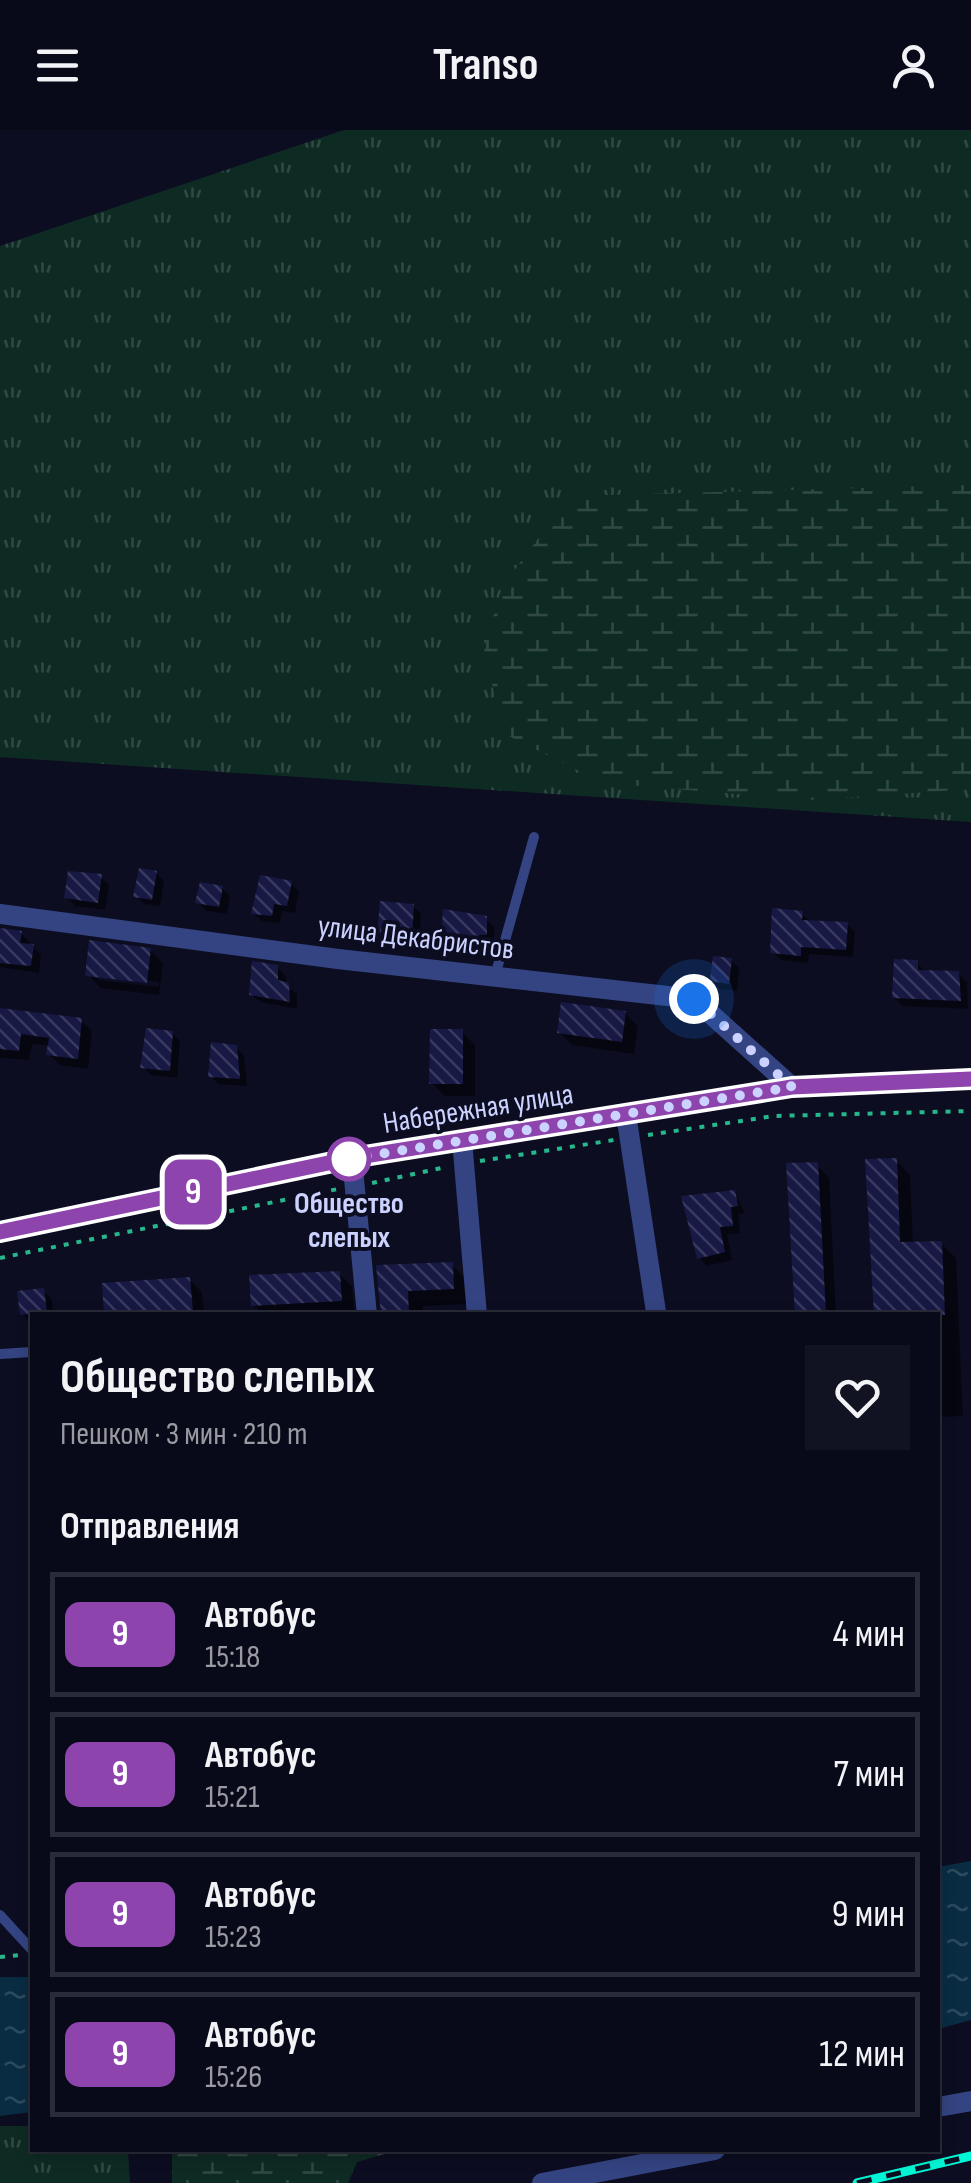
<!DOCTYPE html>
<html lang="ru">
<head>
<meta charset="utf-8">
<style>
  body { margin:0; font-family:"Sofia Sans Condensed",sans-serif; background:#121322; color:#f1f3f6; height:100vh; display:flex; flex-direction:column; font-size:38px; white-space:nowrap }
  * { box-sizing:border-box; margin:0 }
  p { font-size:32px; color:#999aa2 }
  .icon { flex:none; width:55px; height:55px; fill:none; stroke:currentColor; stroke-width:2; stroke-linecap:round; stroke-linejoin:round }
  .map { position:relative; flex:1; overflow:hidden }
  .side { position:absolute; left:30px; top:1182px; width:910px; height:840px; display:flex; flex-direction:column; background:#090a19; border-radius:0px; box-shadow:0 5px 15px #0003,0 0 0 2px #292b38 }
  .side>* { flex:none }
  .badge { padding:0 20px; border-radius:15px; font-size:35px; line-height:65px }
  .you { position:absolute; width:50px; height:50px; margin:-25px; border:8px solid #fff; border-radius:50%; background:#1a73e8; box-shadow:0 0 0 15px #1a73e833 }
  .map>.badge { position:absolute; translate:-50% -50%; box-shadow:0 0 0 5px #fff }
  h2 { padding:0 30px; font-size:38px; line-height:90px }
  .round { display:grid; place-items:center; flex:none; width:105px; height:105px; border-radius:0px; background:#121322 }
  .head { display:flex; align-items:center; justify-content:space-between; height:170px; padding:0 30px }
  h1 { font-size:48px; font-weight:700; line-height:75px }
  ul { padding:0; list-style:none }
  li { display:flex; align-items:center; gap:30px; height:125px; margin:0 20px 15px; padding:0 10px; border:5px solid #292b38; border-radius:0px }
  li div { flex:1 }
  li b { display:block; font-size:38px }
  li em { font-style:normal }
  li .badge { min-width:110px; font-weight:700; text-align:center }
  header { display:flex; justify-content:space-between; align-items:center; height:130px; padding:0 30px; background:#090a19; font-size:45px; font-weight:700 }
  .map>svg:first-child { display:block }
</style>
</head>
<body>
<header><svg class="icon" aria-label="menu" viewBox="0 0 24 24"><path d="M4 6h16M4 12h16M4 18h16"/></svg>Transo<svg class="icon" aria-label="person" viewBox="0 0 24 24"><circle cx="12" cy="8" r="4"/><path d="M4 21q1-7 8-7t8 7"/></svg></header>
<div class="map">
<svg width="971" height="2053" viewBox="0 0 971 2053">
  <defs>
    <pattern id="grass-tufts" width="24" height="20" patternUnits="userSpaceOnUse" patternTransform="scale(2.5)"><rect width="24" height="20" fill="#0e2b23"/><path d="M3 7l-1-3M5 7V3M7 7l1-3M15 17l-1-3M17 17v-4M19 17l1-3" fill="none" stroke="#304944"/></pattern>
    <pattern id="wetland-marsh" width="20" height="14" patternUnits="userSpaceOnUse" patternTransform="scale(2.5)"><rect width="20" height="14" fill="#0e2b23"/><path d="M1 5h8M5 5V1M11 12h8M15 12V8" fill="none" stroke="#304944"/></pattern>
    <pattern id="water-ripples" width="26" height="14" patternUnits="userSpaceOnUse" patternTransform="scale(2.5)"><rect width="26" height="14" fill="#092c43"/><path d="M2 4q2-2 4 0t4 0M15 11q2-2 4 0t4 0" fill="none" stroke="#2c4a5f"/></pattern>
    <pattern id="building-back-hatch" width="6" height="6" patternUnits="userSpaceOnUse" patternTransform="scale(2.5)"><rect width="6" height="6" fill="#171843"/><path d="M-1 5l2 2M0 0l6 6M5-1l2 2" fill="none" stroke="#37395f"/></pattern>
  </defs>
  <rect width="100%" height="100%" fill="#0c0d21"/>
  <path fill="url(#grass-tufts)" d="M344 0H971V692L0 627V116Z
    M0 1996H32V2020H128L130 2053H0Z"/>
  <path fill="url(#wetland-marsh)" d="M971 355V659L809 670 603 653 503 603 484 518 502 457 570 366Z
    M172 2020H398L357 2032 348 2053H172Z"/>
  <path fill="url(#water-ripples)" d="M971 1731V1890L938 1899V1737Z
    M0 1847H32V1982L0 1986Z"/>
  <path fill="#0007" fill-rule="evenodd" d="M156 743 164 751 160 776 144 774 136 766Z
    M100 747 109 755 105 780 75 776 67 767Z
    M290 753 299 761 295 783 282 781 280 793 262 791 253 783Z
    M222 758 230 766 227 784 206 781 198 772Z
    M413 776 421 784 419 816 388 811 379 803Z
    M801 783 811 793 847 794 855 802 853 827 809 824 808 833 781 830 773 822Z
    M486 788 494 797V813H487L486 823 452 816 443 808Z
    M0 800 21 803 41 825 39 843 0 837Z
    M150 820 163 833 159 865 101 858 88 845ZM98 845 159 852V857L98 850Z
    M731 830 739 838 737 861 720 859 712 850Z
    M917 833 925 841 958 843 967 852 968 879 902 876 894 867Z
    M277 837 286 846V855L297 864V879L260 872 251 864Z
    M0 881 81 890 92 901 88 939 60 935 49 924 50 916 32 914 29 930 0 928Z
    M625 883 638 896 634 924 572 915 559 902Z
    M462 902 475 915V966H445L432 953Z
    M172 903 180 911 177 948 151 945 143 937Z
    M236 917 244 926 247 956 219 954 210 946Z
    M896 1030 910 1045 913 1114 941 1113 956 1128 963 1286 938 1287V1185H875Z
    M817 1035 829 1048 836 1185H796Z
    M734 1062 745 1083 738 1084 740 1103 727 1104 732 1130 707 1136 699 1128Z
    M452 1135 469 1151V1174L423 1176V1185H381L379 1137Z
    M339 1143 352 1156 354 1183 264 1185 253 1175Z
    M189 1149 202 1162 204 1185H107L105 1156Z
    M43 1161 52 1169 53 1185H32L30 1192 22 1184Z"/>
  <path fill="url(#building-back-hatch)" d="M139 738 157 741 152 770 133 767Z
    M68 741 102 744 98 773 64 768Z
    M260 745 292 751 287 776 274 774 272 786 251 784Z
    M200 752 223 756 219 777 195 773Z
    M380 771 414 774 412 809 377 804Z
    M772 778 803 781 802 790 848 792 846 820 801 817V826L770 823Z
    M443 779 487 786V805H479L478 817 441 809Z
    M0 798 22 801 20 813 34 814 31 836 0 833Z
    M89 810 151 818 147 853 85 846Z
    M713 826 732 828 729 854 710 851Z
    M894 829 918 830V840L959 841 961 871 892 868Z
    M252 831 278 835V850L289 853 290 872 249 865Z
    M561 872 626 881 622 912 557 903Z
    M0 878 82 888 78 929 46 925 49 908 21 904 19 921 0 919Z
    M146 898 173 901 170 941 140 938Z
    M430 899H463V954H429Z
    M211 912 237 915 240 949 208 947Z
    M897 1028 900 1112 942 1111 945 1185H874L865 1029Z
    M818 1032 826 1185H795L786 1033Z
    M735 1060 738 1076 731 1077 733 1096 720 1097 725 1122 697 1129 681 1066Z
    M453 1132 454 1159 408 1161 409 1185H381L376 1135Z
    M340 1141 342 1171 251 1176 249 1145Z
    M190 1147 193 1181 104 1185 102 1153Z
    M44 1158 47 1182 20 1185 17 1161Z"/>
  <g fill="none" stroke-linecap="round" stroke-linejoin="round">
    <path stroke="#27b78c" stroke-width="4" stroke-dasharray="5 8" stroke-linecap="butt" d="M648 1005 774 986 971 981
      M480 1031 614 1010
      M372 1053 446 1037
      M0 1128 338 1059
      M0 1827 20 1825"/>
    <path stroke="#344482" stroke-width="10" d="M495 846 534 707
      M0 1224 32 1222
      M0 1785 32 1820"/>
    <path stroke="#344482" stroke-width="20" d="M0 784 338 829 694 869 792 957
      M626 984 656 1182
      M462 1010 477 1185
      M352 1028 367 1185
      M938 1977 971 1971
      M542 2053 715 2020"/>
    <path stroke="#6284ff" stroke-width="20" d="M0 1102 352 1028 792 957 971 949"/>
    <defs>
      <path id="rail" d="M857 2053 971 2026"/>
    </defs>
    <use href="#rail" stroke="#00f6d4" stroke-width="9"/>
    <use href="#rail" stroke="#0c0d21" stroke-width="5" stroke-dasharray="15" stroke-linecap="butt"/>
  </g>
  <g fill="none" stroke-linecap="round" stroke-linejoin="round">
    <defs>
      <path id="line" d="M0 1102 352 1028 792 957 971 949"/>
    </defs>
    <use href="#line" stroke="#fff" stroke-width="22"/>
    <use href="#line" stroke="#8e44ad" stroke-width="15"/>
    <path stroke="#cbd2ff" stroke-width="10" stroke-dasharray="0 18" d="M349 1029 792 957 694 869"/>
  </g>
  <circle fill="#fff" stroke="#8e44ad" stroke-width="5" cx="349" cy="1029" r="20"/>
  <g text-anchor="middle" stroke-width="8" stroke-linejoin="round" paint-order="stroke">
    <g font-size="30" fill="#cbd2ff" stroke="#0c0d21">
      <text transform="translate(416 807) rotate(7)" y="10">улица Декабристов</text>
      <text transform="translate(478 978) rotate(-9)" y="10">Набережная улица</text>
    </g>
    <g font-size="30" font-weight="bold" fill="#cbd2ff" stroke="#0c0d21">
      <text x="349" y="1083">Общество<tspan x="349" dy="34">слепых</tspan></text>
    </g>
  </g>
</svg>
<div class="you" style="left:694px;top:869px"></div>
<b class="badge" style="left:193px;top:1062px;background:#8e44ad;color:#fff">9</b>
<section class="side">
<div class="head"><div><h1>Общество слепых</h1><p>Пешком · 3 мин · 210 m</p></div><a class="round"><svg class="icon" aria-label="heart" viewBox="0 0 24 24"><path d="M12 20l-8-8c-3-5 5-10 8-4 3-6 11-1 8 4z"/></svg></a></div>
<h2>Отправления</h2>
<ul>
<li><span class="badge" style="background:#8e44ad;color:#fff">9</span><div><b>Автобус</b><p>15:18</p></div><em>4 мин</em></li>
<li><span class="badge" style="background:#8e44ad;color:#fff">9</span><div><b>Автобус</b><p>15:21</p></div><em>7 мин</em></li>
<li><span class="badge" style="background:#8e44ad;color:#fff">9</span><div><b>Автобус</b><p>15:23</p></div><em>9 мин</em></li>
<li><span class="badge" style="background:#8e44ad;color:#fff">9</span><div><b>Автобус</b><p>15:26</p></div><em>12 мин</em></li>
</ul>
</section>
</div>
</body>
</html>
